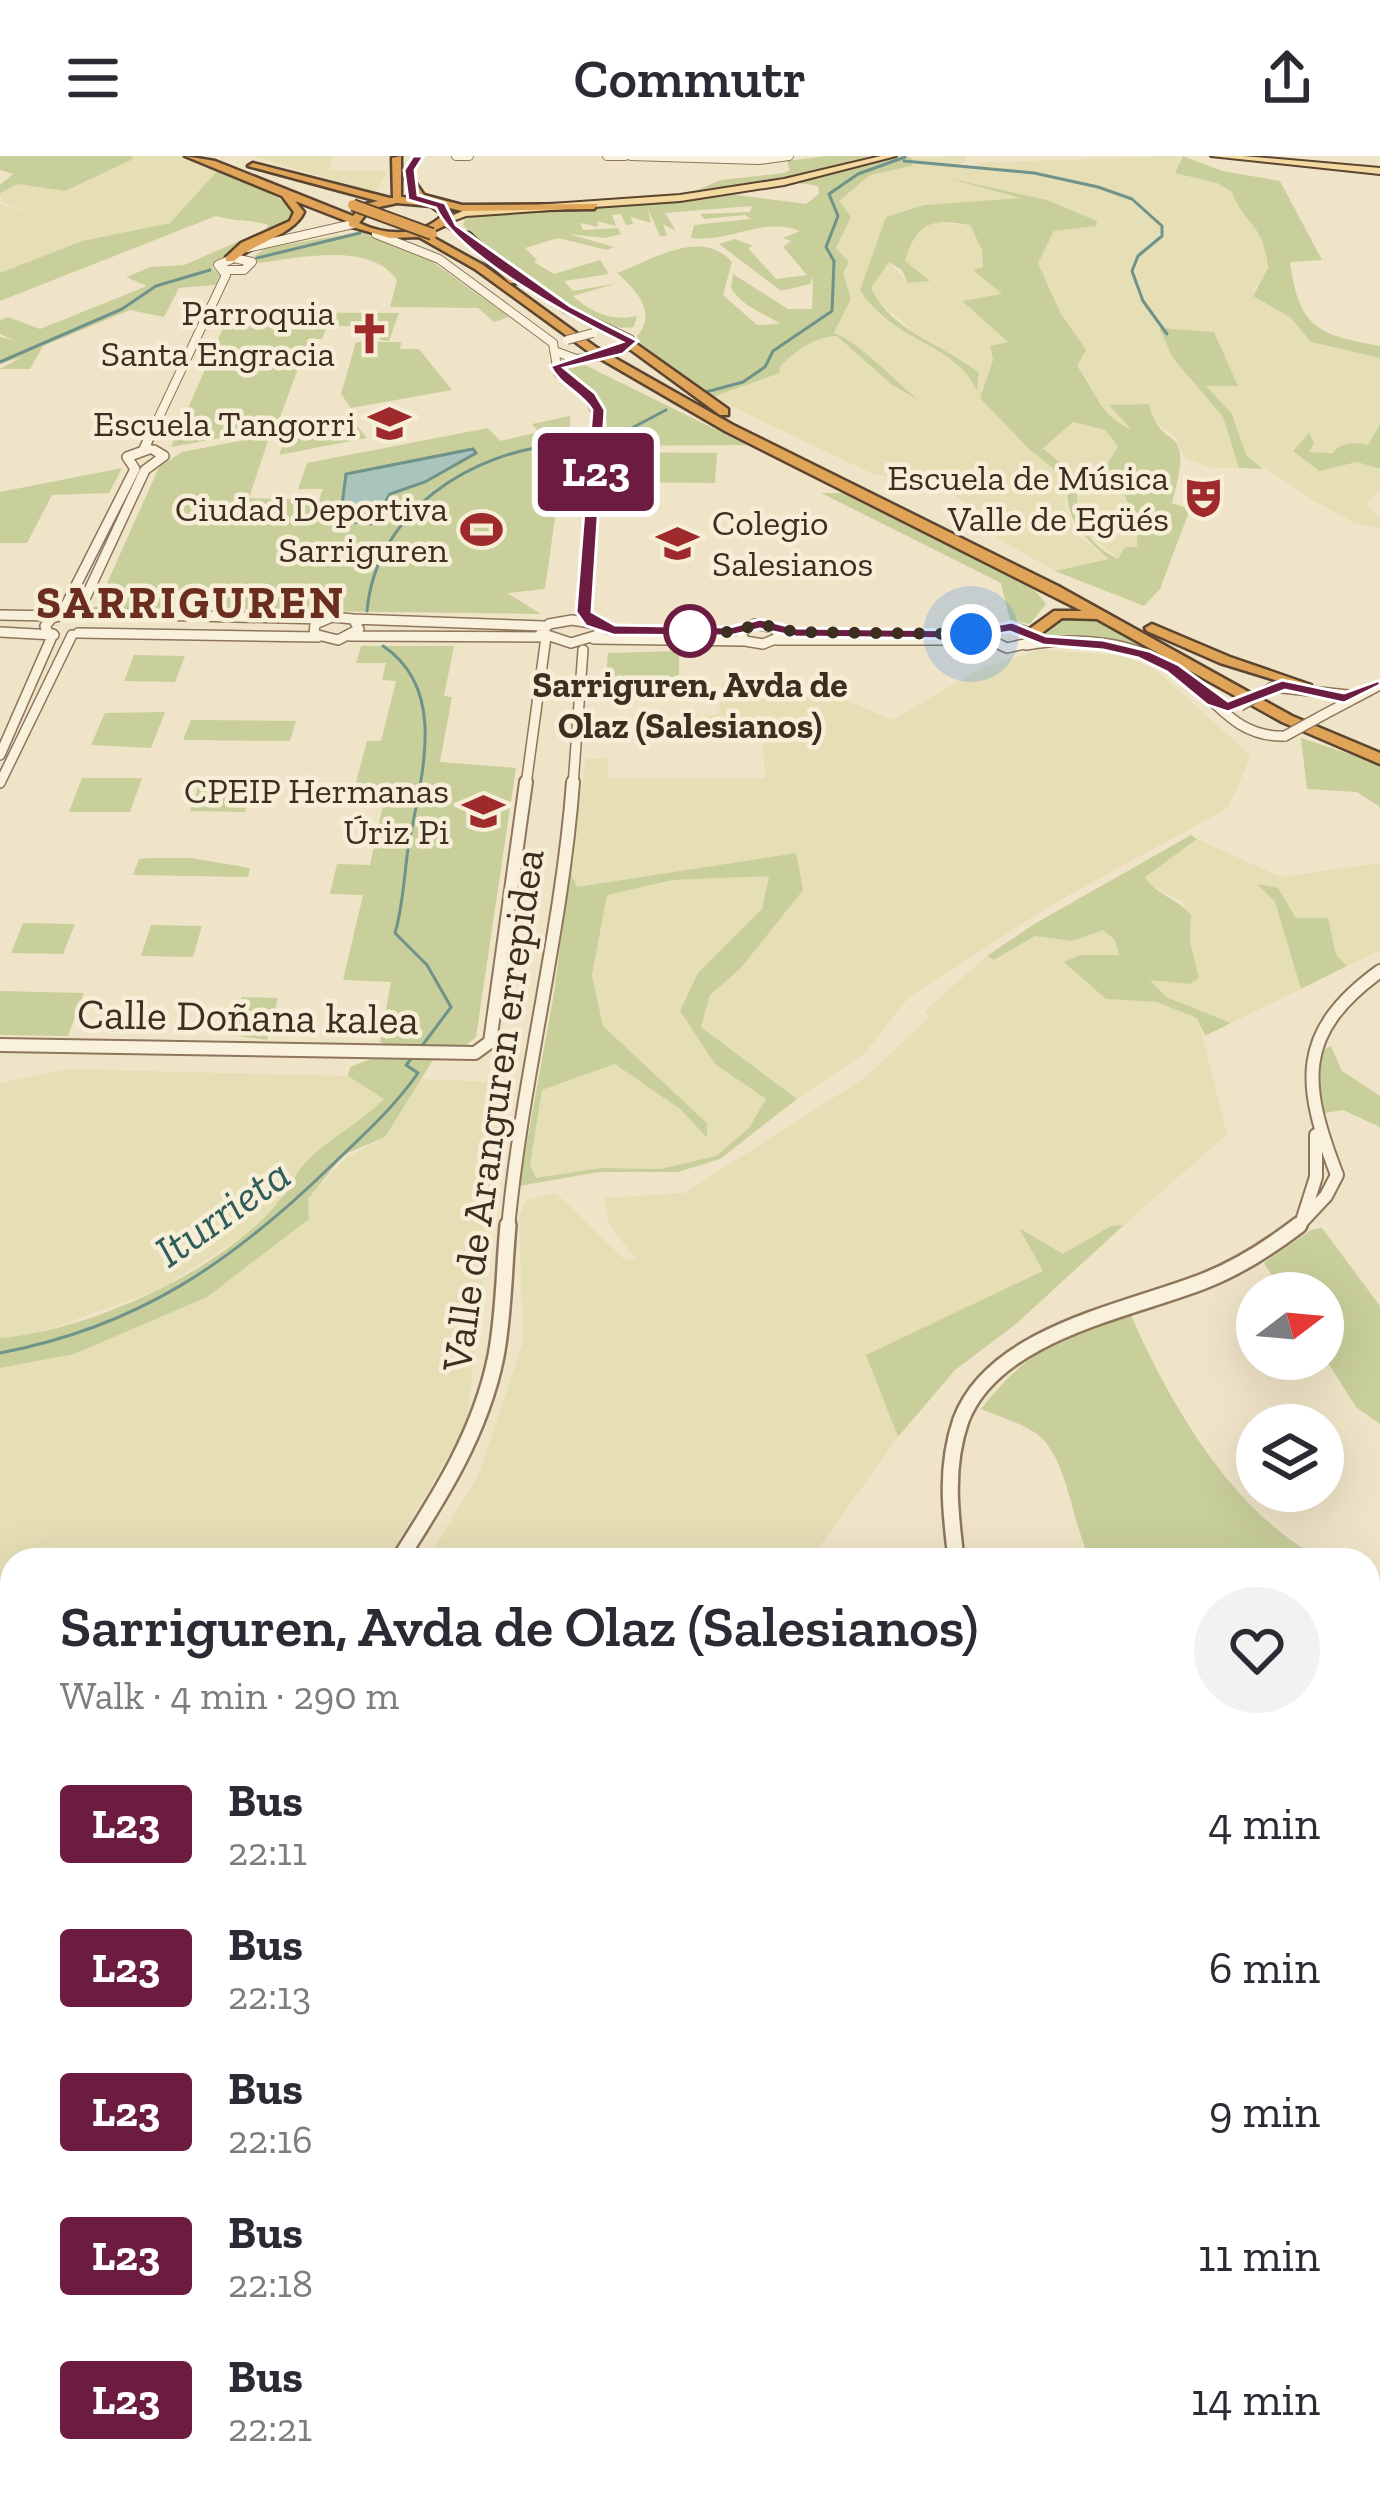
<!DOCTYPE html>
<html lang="en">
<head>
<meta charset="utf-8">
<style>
  body { margin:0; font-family:"Zilla Slab",serif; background:#f2f2f3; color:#2b2b33; height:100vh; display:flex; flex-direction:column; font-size:45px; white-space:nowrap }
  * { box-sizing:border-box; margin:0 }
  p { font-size:39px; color:#7c7c81 }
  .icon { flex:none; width:66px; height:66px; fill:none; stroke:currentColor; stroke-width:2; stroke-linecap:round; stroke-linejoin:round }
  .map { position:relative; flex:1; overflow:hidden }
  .panel { position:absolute; left:0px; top:1392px; width:1380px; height:948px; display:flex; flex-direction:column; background:#fff; border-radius:36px 36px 0 0; box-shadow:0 12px 48px #0002 }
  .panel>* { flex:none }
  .badge { padding:0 24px; border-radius:9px; font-size:42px; line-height:78px }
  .needle { width:78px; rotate:74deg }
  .buttons { position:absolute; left:1236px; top:1116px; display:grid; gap:24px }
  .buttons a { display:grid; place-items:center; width:108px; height:108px; border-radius:50%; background:#fff; box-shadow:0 12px 48px #0002; font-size:60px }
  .you { position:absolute; width:60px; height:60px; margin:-30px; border:9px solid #fff; border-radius:50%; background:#1a73e8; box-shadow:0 0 0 18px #1a73e833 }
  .map>.badge { position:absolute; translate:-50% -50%; box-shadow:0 0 0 6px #fff }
  .round { display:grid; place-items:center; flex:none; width:126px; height:126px; border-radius:63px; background:#f2f2f3 }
  .headline { display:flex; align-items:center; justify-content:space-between; height:204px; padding:0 60px }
  h1 { font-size:57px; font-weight:600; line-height:90px }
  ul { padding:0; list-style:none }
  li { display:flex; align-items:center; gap:36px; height:144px; padding:0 60px }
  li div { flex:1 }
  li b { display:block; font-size:45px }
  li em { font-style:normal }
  li .badge { min-width:132px; font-weight:700; text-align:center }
  header { display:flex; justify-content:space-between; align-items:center; height:156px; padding:0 60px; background:#fff; font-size:54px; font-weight:600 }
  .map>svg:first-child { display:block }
</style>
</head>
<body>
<header><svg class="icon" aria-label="menu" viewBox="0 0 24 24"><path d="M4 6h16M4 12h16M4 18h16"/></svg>Commutr<svg class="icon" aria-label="share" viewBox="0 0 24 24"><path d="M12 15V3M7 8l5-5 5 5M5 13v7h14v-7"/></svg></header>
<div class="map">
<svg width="1380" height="2340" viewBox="0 0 1380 2340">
  <rect width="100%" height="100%" fill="#f0e4c8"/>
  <path fill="#e6deb5" d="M131 0H179L220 12 170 67 82 85 0 117V48L31 58 2 46 0 37 18 28 64 35Z
    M251 0H334L329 14 387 15 376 35H370Z
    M966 0 967 5 953 9 995 15 971 7 1175 0 1181 1 1176 17 1217 27 1232 36 1236 47 1260 74 1266 90 1267 118 1253 134V140L1290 161 1311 186 1380 202V268L1368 290 1355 286 1324 299 1309 296 1314 287 1309 278 1293 294 1319 315 1357 306 1380 313V334L1365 348 1380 361V373L1355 367 1314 345 1246 299 1232 258 1205 229H1237L1214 176 1159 173 1173 202 1223 261 1239 312H1212L1185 302 1175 281 1153 264 1149 248 1110 249 1135 275 1124 271 1097 250 1090 227 1077 210 1085 194 1061 158 1038 106 1054 75 1096 70 1097 65 1047 44 949 22 1025 42 924 49 887 61 861 134 883 163 961 208 978 233 979 217 959 201 925 186 877 144 871 132 889 106 909 127 929 125 905 106 916 74 926 66 970 69 982 94 983 112 974 115 1002 138 963 146 1008 187 990 190 993 204 981 243 1030 294 1067 323 1065 351 1078 379 1110 403 1055 415 990 378 964 346 949 336 871 317 712 241 779 217 778 212 802 191 822 181 837 180 834 178 851 143 843 117 849 106 836 92 850 61 838 46 847 35 870 19 912 10V2Z
    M1073 266 1105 274 1118 290 1106 312 1076 320 1043 291Z
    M1112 312 1138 375V391L1119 403 1083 375 1078 359V324Z
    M1040 494 1119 499 1154 512 1251 600 1228 652 1051 749 909 841 864 898 797 943 701 871 710 839 740 813 796 697 576 731 570 716 586 603 607 602 609 622H765L762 575H693L690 561 719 558 722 528 735 513 754 543 832 538 892 564 982 512Z
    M1197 683 1281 721 1380 707V794L1347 810 1296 762 1278 732 1259 730 1275 746 1301 833 1231 867 1166 841 1148 823 1190 828 1199 821 1190 786 1191 759 1181 745 1148 728 1145 721Z
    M769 720 762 753 698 817 680 855 715 908 767 944 749 972 716 1000 660 1013 601 1012 536 1023 530 1010 542 934 616 908 680 953 705 981 707 967 603 870 592 819 607 739 673 724Z
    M1103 774 1116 784 1120 800 1080 799 1106 843 1157 846 1198 862 1227 978 1124 1069 1111 1071 1063 1098 1021 1075 1044 1115 867 1199 898 1281 810 1404H426L478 1320 523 1186 519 1061 526 1044 556 1037 624 1103 636 1104 608 1066 604 1042 684 1037 866 921 929 861 925 855 987 800 995 804 1035 780 1072 785Z
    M67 913 348 920 385 942 357 970 306 1005 278 1047 243 1080 161 1133 32 1179 0 1182V927Z
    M421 923 498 926 506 936 466 1270 387 1404H12V2016L0 2055V1212L74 1198 308 1043 346 1002 385 981Z
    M12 2239V2328H105L101 2340H0V2279Z
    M252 2328H512L522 2340H259Z
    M722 2328H929L946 2340H726Z"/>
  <path fill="#c9cf9b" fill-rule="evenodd" d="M0 0H131L133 3 65 35 18 28 0 37V29L13 18 0 14Z
    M827 0H870L771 25 685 39 721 24 784 17 790 14 787 5Z
    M903 0 912 2V10L870 19 839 45 851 61 836 92 849 106 843 117 851 143 834 177C861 187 894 225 920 245L891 228 837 180C813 181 795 195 779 212L780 217 712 241 640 187 637 180C658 157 636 134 617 117 653 104 701 71 732 106L723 139 757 169 780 168C763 156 745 153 731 132L733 118 788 153H812L813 121 810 128 781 135 719 88 735 83 753 90 748 92 776 123 807 119 783 91 791 85 783 82 800 75C763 60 730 87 691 82L694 69 751 63 745 59 704 63 700 58 750 56 752 50 665 57 676 75 663 68 667 80H660L648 53 651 67 631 61 633 68 626 69 621 58 612 59 616 70 597 65 598 71 580 67 583 74 618 72 621 78 605 82 569 78 614 91 607 94 558 82 525 92 537 104 534 106 554 118 600 104 609 118 564 125 573 135 618 127 573 140C590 156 613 166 637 160L634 171C591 180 491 101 463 69L465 63 481 59 728 38 806 48 819 38 818 30 792 26Z
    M1183 0 1222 15 1280 25 1322 104 1290 106C1299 172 1318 179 1380 190V202L1311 186 1290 161 1253 140 1268 112C1263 64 1242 67 1232 36L1217 27 1175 17Z
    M220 12 256 26 295 54 294 64 214 106 212 112 220 119 215 129 179 132 164 161 130 154 43 190 30 213H0L22 201 0 208V181L13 184 0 178V164L8 161 40 173 147 130 126 121 151 111 184 109 267 73 268 69C252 63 235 66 216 60L0 145V117L82 85 170 67Z
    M943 21 1047 44 1097 65 1096 70 1054 75 1038 107 1061 158 1086 194 1077 210C1096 235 1099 260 1131 273L1109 249 1149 248C1162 302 1196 259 1172 347L1190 353 1160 433 1144 450 1055 415 1109 403C1079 377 1065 364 1067 323L1030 294 980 242 993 204 990 190 1008 186 962 145 1002 138 973 114 983 111 982 94 970 69C930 62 917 66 905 105L930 125 908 127 902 114 889 106 871 132C892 177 944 188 979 217L977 235C957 187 893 187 860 134L886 61 924 49 1021 42ZM1073 266 1105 274 1118 290 1106 311 1076 320 1043 292ZM1113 313 1135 365 1138 391H1125L1118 403C1085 387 1074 361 1078 324Z
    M360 76 420 97 509 161 494 166 478 152 390 151 397 124C370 85 299 102 259 107L253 101 265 92Z
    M230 156 399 157 389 185 380 184 383 170H327L322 183H309L276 272 171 291Z
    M1159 172 1214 176 1238 230H1206L1232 258 1246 299 1263 313 1239 312 1223 261 1173 202Z
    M356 186H401L400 193H419L452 234 351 252 341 238Z
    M585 209 747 289 606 290C610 229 599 251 567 212Z
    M570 260V291L565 292 545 433 507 437 541 458 96 452 159 311 182 296 270 279 249 342 319 344 323 333H298L307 307 488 272 500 285 539 276 532 268Z
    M353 265 367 282 279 299 287 278Z
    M1380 268V313L1357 306 1319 315 1293 295 1309 277 1314 287 1309 296 1332 297C1342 286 1353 286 1368 289Z
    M613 296 717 297 715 327 609 326Z
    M122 312 109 337 52 339 27 387H0V336Z
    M821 337H843C887 359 1024 410 1046 448L1030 468 1010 464 1001 427Z
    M1087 460 1145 491 1143 495 1036 479 1057 461Z
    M361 490H454L444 540 452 541 440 606 516 612 476 881 463 892 396 891 380 886 391 826 343 824 363 739 330 738 337 708 370 709 387 631 355 630 367 585H381L396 525 382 524 386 507H356Z
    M679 495V523H606L608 497Z
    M134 499 185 500 175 526 124 525Z
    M165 556 151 592 91 589 105 557Z
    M191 564 296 565 290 585 183 584Z
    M1301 582 1380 608V651L1357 636 1307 633Z
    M82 622H142L130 656H69Z
    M200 625 255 626 245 656 190 655Z
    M1191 679 1197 683 1145 721C1154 738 1179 743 1191 759L1190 786 1199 822 1190 828 1150 824 1166 841 1231 867 1205 880 1197 862 1157 846 1106 843 1064 806 1080 799H1119L1115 784 1103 774 1072 785 1035 780 994 804 987 800 1036 767Z
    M796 697 803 734 740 813 710 839 701 871 797 943 720 1003 678 1016H599L519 1030 554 837 570 716 577 731ZM769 720 762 753 698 817 680 855 715 908 766 943 749 972 716 1000 660 1013 601 1012 536 1022 530 1009 542 934 615 908 680 953 707 982V967L603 870 592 819 607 739 673 724Z
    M151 702H191L250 712 248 721 133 719 139 703Z
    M1257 728 1278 732 1296 762H1328L1336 799 1347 810 1301 833 1275 746Z
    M23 767 75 768 63 798 11 797Z
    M151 769 202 770 193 801 141 800Z
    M0 835 84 837 68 880 0 879Z
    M242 841 278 842 267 884 231 879Z
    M1331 890 1342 915 1380 940V971L1343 954 1319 958 1321 895Z
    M371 903 433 904 385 981 343 999 308 1043 309 1063 207 1141 74 1198 0 1212V1182C88 1175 223 1115 279 1045 289 1034 295 1018 305 1007 325 985 360 967 384 943L348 920 350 911Z
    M1124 1069 1016 1168 955 1214 898 1281 866 1199 1043 1115 1019 1072 1063 1098 1111 1070Z
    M1322 1072 1380 1150V1268L1356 1251 1323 1199V1137H1283L1264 1107 1311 1074Z
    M1131 1159C1169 1247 1236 1363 1325 1404H1091C1071 1368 1068 1297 1034 1276 1018 1266 998 1260 981 1253 1030 1192 1057 1182 1131 1159Z
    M1368 1424 1380 1429V1728L1368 1716Z
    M512 2328H722L726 2340H522Z"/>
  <path fill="#a9c4bc" stroke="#6f938a" stroke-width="3" d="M473 293 476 297 425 326 390 338 371 368 340 365 346 318Z"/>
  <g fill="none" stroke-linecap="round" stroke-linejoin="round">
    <path stroke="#6f938a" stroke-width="3" d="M904 5 1034 17 1098 31 1132 43 1162 70V80L1138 100 1132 115 1143 145 1167 178
      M257 102 360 77
      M0 206 122 153 156 130 210 114
      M706 236 743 226 765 211 773 195 832 155 834 105 826 91 838 60 829 38 858 18 905 1
      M609 284 666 254
      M367 455C376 356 470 295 564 288
      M383 490C451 535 419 627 408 693 404 721 403 750 395 777L427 809 451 851 422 890
      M0 1197C138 1171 232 1106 330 1011 361 981 393 953 418 917L406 909 412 902"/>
    <defs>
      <path id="minor-far4" d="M456 0H469
        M607 0H625
        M631 0 759 4 789 0
        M446 66 566 153 630 183 631 189 619 195
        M376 78 439 103 553 187 558 217C583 235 600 246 598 278
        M247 92 353 68
        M557 196 576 203 596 201
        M151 278 226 119 218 109 234 102 252 106 244 114H225"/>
      <path id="minor-far3" d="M144 293 152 275
        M584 458 598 275
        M0 459 56 460
        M61 459 135 313 127 301 149 293
        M84 459V445L145 314 164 300 154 294
        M332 461 353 463 359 473 338 484 314 478 315 468Z
        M353 463 544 470
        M572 464 596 468 601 478 571 487 541 477 549 468Z
        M755 468 775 472 780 481 763 488 745 485 740 476Z
        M1012 471 1027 476 1029 487 1007 492 988 483 991 474Z
        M0 476 54 479
        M48 476 45 470 52 462 71 457 324 463
        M78 477 318 481
        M350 480 546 481 526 629
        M594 483 745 485
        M777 484H972L993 488
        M1026 489C1077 480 1135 485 1178 515 1216 542 1234 582 1285 580
        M1273 531 1357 540
        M1325 558 1380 529
        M0 599 53 478
        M0 627 72 479
        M573 629 583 494"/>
      <path id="minor-far2" d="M0 889 475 897 490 886 526 626
        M1303 1062 1316 1021V979
        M508 1072C522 922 562 775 573 626
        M1296 1072 1326 1040 1337 1019C1302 928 1295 877 1380 815"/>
      <path id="minor-far1" d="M956 1402C950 1355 945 1310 961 1264 994 1177 1128 1155 1204 1125 1240 1111 1269 1092 1299 1069
        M399 1404C440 1340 481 1276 496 1200 504 1158 504 1112 508 1069
        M0 1521 12 1525"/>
      <path id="minor" d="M0 2209 12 2169"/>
      <path id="major" d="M881 0H896L784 29 680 45 466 60 447 67 442 64 465 54 680 39 784 23Z
        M1211 0H1243L1380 12V18Z"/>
      <path id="highway" d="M185 0 215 5 353 60 362 49 378 45 248 10 253 7 390 42H393L392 2 401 0V41L416 42 405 22 410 19 424 39 462 49 598 48 594 53 462 55 445 51 454 59 444 70 427 78 483 109 597 192 733 269 1058 430 1292 560 1380 597V608L1282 566 1097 463 1062 462 1035 482H1025V476L1054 455H1082L725 275 589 196 475 113 419 81 390 82 349 70V66L295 45 304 56C294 79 255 86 234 105H226V101L241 87 290 65 294 56 282 40ZM397 47 431 50 443 59C420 81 386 80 359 67L370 53Z
        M461 77H469L518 123V127H510L461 81Z
        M627 187H635L728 253V259H720L627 191Z
        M1152 468 1230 501 1311 529 1304 533 1220 507 1147 475 1145 472Z"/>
    </defs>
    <use href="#minor-far4" stroke="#8d765c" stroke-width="10"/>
    <use href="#minor-far3" stroke="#8d765c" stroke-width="12"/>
    <use href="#minor-far2" stroke="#8d765c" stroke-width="16"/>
    <use href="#minor-far1" stroke="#8d765c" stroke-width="20"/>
    <use href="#minor" stroke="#8d765c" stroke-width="22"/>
    <use href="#major" stroke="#5b4430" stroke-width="4"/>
    <use href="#highway" stroke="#5b4430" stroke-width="5"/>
    <use href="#minor-far4" stroke="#faf1dc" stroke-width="8"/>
    <use href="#minor-far3" stroke="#faf1dc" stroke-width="9"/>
    <use href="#minor-far2" stroke="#faf1dc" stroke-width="12"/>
    <use href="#minor-far1" stroke="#faf1dc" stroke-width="15"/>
    <use href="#minor" stroke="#faf1dc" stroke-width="18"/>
    <use href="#major" fill="#f3d9a0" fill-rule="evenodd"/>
    <use href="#highway" fill="#e0a458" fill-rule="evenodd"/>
    <defs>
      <path id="minor-bridge-far1" d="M567 184 593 177
        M596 201 619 195"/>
      <path id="minor-bridge" d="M1240 550 1273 531
        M1285 580 1325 558"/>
      <path id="highway-bridge" d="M353 49 432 78"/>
    </defs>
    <use href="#minor-bridge-far1" stroke="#8d765c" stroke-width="10" stroke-linecap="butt"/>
    <use href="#minor-bridge" stroke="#8d765c" stroke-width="12" stroke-linecap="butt"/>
    <use href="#highway-bridge" stroke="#5b4430" stroke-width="14" stroke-linecap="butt"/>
    <use href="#minor-bridge-far1" stroke="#faf1dc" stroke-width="8"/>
    <use href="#minor-bridge" stroke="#faf1dc" stroke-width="9"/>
    <use href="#highway-bridge" stroke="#e0a458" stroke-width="10"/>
  </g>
  <path fill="#6b1c40" stroke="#fff" stroke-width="3" d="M413 0H424L415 14 418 39 445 47 456 69 570 150 638 185 623 198 564 212 595 237 605 254 592 456 615 469 730 471 760 463 796 472 965 474 1012 466 1046 480 1103 484 1149 495 1179 509 1228 545 1282 524 1344 537 1380 524V529L1344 547 1285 534 1228 556 1207 549 1167 516 1138 502 1103 494 1043 489 1010 476 965 483 796 481 760 473 730 480 613 479 586 470 576 456 592 254C581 236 560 230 550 210L622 186C573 162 458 100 436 52L408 44 404 14Z"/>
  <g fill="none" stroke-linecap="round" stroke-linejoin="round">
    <path stroke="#3d2e20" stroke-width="12" stroke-dasharray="0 21.6" d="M690 475H676L730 476 760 468 796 476 971 478"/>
  </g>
  <defs>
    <symbol id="church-bare" viewBox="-9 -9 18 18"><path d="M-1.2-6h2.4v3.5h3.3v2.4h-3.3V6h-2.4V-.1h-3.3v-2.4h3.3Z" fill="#9e2a2b" stroke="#f7eed8" stroke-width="2.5" paint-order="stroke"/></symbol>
    <symbol id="school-bare" viewBox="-9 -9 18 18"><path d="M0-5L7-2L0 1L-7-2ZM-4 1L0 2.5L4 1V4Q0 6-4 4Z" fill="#9e2a2b" stroke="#f7eed8" stroke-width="2.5" paint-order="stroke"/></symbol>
    <symbol id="theatre-bare" viewBox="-9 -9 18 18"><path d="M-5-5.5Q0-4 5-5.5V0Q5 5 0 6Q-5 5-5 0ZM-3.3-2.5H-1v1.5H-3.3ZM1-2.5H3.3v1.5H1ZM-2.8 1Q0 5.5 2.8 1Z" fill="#9e2a2b" stroke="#f7eed8" stroke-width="2.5" paint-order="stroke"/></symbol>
    <symbol id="stadium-bare" viewBox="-9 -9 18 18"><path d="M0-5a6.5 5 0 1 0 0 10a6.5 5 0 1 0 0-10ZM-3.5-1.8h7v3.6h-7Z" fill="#9e2a2b" stroke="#f7eed8" stroke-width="2.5" paint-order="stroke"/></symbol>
  </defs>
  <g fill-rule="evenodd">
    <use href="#church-bare" x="340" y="148" width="59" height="59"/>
    <use href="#school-bare" x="360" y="238" width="59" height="59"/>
    <use href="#theatre-bare" x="1174" y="312" width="59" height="59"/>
    <use href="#stadium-bare" x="452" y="344" width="59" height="59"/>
    <use href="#school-bare" x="648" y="358" width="59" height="59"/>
    <use href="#school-bare" x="454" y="626" width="59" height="59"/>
  </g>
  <circle fill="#fff" stroke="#6b1c40" stroke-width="6" cx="690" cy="475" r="24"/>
  <g text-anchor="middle" stroke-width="9" stroke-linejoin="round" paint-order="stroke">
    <g font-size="36" fill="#3d2e20" stroke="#f7eed8" text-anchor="end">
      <text x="335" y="169">Parroquia<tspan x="335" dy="41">Santa Engracia</tspan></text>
      <text x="356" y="280">Escuela Tangorri</text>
      <text x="1169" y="334">Escuela de Música<tspan x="1169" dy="41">Valle de Egüés</tspan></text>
      <text x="448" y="365">Ciudad Deportiva<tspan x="448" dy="41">Sarriguren</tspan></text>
      <text x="712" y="379" text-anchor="start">Colegio<tspan x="712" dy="41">Salesianos</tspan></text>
      <text x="449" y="647">CPEIP Hermanas<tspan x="449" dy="41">Úriz Pi</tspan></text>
    </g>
    <g font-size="36" font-weight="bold" fill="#3d2e20" stroke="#f7eed8">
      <text x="690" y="541">Sarriguren, Avda de<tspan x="690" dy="41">Olaz (Salesianos)</tspan></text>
    </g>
    <g font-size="42" fill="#3d2e20" stroke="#f7eed8">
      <text transform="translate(248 860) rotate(1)" y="15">Calle Doñana kalea</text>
      <text transform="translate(492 954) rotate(-82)" y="15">Valle de Aranguren errepidea</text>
    </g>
    <g font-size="45" font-weight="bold" letter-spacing="3" fill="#6b2e1e" stroke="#f7eed8">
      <text x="191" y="462">SARRIGUREN</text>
    </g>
    <g font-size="45" font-style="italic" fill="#2f5d5a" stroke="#f7eed8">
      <text transform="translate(222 1056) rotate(-35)" y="16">Iturrieta</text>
    </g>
  </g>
</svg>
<div class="buttons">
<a><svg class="needle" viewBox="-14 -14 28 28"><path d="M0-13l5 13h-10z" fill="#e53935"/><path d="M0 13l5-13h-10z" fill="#7c7c81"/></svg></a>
<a><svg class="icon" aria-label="layers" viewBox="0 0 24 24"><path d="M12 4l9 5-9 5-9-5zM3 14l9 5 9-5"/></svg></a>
</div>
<div class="you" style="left:971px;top:478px"></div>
<b class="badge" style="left:596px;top:316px;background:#6b1c40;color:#fff">L23</b>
<section class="panel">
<div class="headline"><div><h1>Sarriguren, Avda de Olaz (Salesianos)</h1><p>Walk · 4 min · 290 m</p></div><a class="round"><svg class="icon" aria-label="heart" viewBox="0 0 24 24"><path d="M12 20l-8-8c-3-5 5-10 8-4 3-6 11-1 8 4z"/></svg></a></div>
<ul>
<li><span class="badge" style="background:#6b1c40;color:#fff">L23</span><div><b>Bus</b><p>22:11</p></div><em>4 min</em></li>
<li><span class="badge" style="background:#6b1c40;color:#fff">L23</span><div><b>Bus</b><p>22:13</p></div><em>6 min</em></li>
<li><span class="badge" style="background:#6b1c40;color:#fff">L23</span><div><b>Bus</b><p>22:16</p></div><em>9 min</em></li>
<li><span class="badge" style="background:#6b1c40;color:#fff">L23</span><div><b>Bus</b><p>22:18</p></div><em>11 min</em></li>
<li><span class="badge" style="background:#6b1c40;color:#fff">L23</span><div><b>Bus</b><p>22:21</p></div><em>14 min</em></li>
</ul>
</section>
</div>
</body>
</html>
